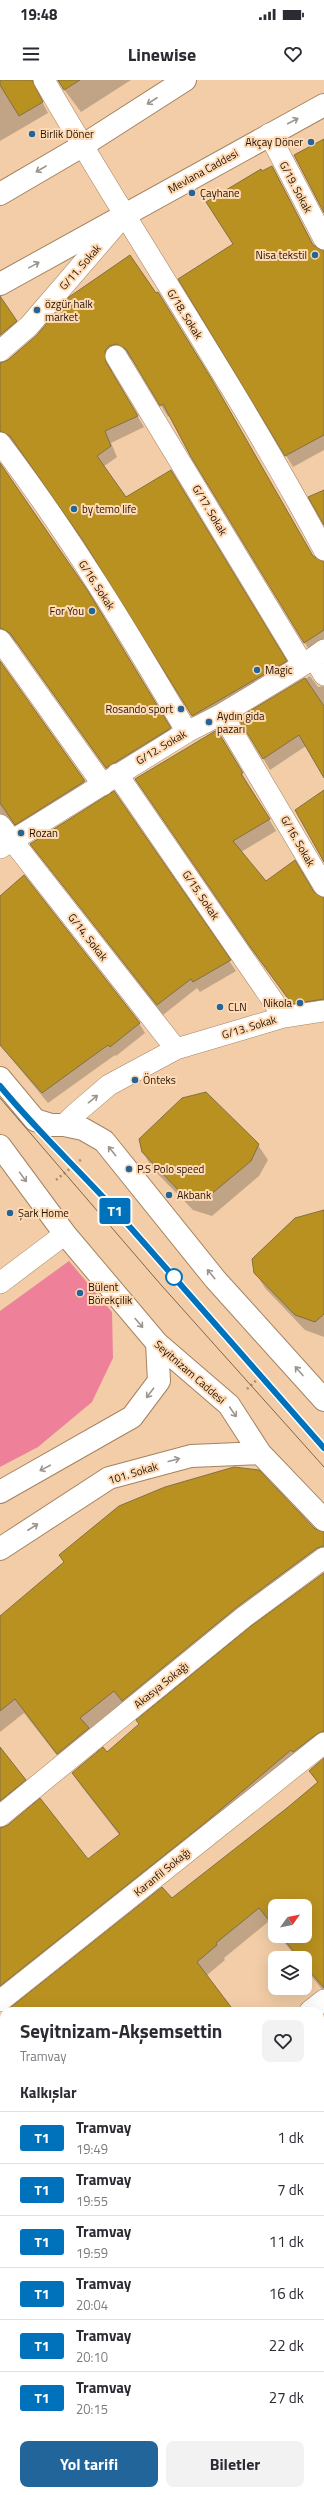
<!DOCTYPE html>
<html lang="tr">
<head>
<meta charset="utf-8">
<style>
  body { margin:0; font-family:"Titillium Web",sans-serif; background:#f2f2f3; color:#2b2b33; height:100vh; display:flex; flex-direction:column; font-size:15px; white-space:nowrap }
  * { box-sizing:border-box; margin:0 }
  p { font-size:13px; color:#7c7c81 }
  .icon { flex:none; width:22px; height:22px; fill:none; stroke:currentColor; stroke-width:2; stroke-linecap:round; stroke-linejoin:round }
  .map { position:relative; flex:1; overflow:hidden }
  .sheet { position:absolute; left:0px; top:1927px; width:324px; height:488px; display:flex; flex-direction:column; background:#fff; border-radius:12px 12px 0 0; box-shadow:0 4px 16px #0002 }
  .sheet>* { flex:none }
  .badge { padding:0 8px; border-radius:3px; font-size:14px; line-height:26px }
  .needle { width:26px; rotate:57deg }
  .buttons { position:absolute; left:268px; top:1819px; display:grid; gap:8px }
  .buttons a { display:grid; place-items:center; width:44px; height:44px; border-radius:8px; background:#fff; box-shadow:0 4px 16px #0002; font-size:20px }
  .map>.badge { position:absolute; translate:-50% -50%; box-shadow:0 0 0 2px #fff }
  h2 { padding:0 20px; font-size:15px; line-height:36px }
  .round { display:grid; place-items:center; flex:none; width:42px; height:42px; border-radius:8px; background:#f2f2f3 }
  .overview { display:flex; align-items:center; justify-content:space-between; height:68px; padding:0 20px }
  h1 { font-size:19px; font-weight:700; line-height:30px }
  .primary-button { display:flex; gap:8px; margin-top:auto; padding:8px 20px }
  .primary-button a { flex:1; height:46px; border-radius:8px; background:#22659a; color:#fff; font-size:16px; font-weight:700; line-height:46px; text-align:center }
  .primary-button a+a { background:#f2f2f3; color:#2b2b33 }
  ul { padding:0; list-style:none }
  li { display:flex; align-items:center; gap:12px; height:52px; padding:0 20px; border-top:1px solid #e1e1e2 }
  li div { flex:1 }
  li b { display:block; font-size:15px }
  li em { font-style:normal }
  li .badge { min-width:44px; font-weight:700; text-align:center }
  .status { display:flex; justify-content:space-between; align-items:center; height:28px; padding:0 20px; background:#fff; direction:ltr }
  .status svg { height:11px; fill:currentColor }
  header { display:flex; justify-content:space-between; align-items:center; height:52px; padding:0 20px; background:#fff; font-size:18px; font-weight:700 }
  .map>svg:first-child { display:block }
</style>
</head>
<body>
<div class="status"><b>19:48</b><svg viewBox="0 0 49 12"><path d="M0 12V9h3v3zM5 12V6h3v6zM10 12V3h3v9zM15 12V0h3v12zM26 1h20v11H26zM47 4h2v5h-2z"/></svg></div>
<header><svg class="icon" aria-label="menu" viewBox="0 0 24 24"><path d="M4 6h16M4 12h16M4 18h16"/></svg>Linewise<svg class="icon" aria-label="heart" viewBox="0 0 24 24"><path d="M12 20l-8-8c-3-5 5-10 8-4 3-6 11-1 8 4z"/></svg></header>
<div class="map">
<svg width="324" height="2415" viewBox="0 0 324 2415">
  <rect width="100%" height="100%" fill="#f2cda7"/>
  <path fill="#ee8199" d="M69 1181 112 1232 113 1278 92 1322 38 1367 0 1387V1231Z"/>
  <path fill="#0003" d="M0 0H44L39 4 37 12 48 33 0 61Z
    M57 0H131L81 32Z
    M262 92 278 98 314 166 324 172V370L293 387 186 210 234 165 207 123Z
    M130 177 313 477 324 483V572L314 578 199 388 170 335 168 337 134 281 123 275 112 281V294L144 347 111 363 117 377 103 387 126 419 286 581 292 593 199 647 139 546 68 437 17 367 12 363 0 364V282L8 281Z
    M0 234 16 241 22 252 0 272Z
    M0 386 176 660 113 699 17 564 12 560 0 561Z
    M0 582 91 713 22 755 0 746Z
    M310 596 318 607 324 606V696L306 666 270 690 240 638Z
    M217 651 276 751 241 772 266 802 313 813 324 819V930L300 934 259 880 136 699Z
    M114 713 236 891 200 912 197 908 163 935 31 764Z
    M0 817 139 943 145 953 116 976 115 975 48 1023 0 965Z
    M258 1065 268 1080 259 1096 212 1136 193 1130 152 1088 143 1072Z
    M324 1139V1257L305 1250 265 1208 255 1192Z
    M314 1449 324 1454V1483L66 1687 24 1633 0 1652V1538Z
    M324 1494V1670L0 1926V1748L8 1746 88 1781 120 1756 82 1707 73 1693 107 1673Z
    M0 1669 33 1714 0 1741Z
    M324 1679V1912L305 1888V1878H297L279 1856H305V1826H275V1851L268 1842 224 1878 225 1880 206 1896 233 1931H8L172 1820 318 1704 310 1691Z
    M324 1936V2150L320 2153V1939Z
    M0 2035 4 2041V2182L0 2185Z
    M0 2190H4V2411L0 2414Z
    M324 2193V2356L320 2350V2196Z
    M94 2411H309L313 2415H89Z"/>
  <path fill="#b99120" stroke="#827045" d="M0 0H32L43 22 19 36 0 5Z
    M58 0H80L64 10Z
    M324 59V133L294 75Z
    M272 86 313 165 324 171V355L285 376 178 199 233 164 206 122 261 89 262 91Z
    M130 175 156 213 158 212 211 298 313 476 324 482V550L304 563 191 377 163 324 160 326 126 269 116 264 109 266 105 271 106 282 138 336 105 351 111 366 97 376 126 417 171 390 287 581 192 636 84 462 10 356 0 351V283L8 280 37 255 69 217Z
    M0 216 17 241 0 255Z
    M0 383 88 511 171 648 106 688 10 553 0 548Z
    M324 410V445L308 417Z
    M0 581 85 701 15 745 0 723Z
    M305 598 324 626V698L299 655 263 679 238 638Z
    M217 650 243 693 241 694 270 739 233 761 266 801 295 780 314 812 324 818V919L292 924 251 868 135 699Z
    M324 710V782L295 730Z
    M114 711 231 880 193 902 191 899 157 925 30 764Z
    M24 795 140 943 110 967 108 965 42 1013 0 965V816Z
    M206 1012 259 1064 251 1081 203 1121 183 1115 142 1072 139 1059 182 1018Z
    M324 1130V1234L315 1242 295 1235 254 1193 252 1179 295 1138Z
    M234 1387 259 1390 315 1449 324 1452V1466L317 1468 237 1527 122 1621 114 1611 80 1638 89 1648 57 1674 15 1619 0 1631V1536L64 1482 59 1475 119 1426 165 1407Z
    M324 1493V1651L317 1654 293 1672 291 1670 206 1742 0 1906V1748L8 1745 40 1718 88 1779 120 1754 72 1693 103 1667 107 1672 139 1644 136 1640 251 1546Z
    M0 1667 26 1700 0 1721Z
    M324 1678V1908L305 1886V1878H299L281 1856H305V1826H275V1848L259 1828 216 1863 217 1865 197 1882 234 1931H6L162 1807 172 1818 287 1728 318 1702 309 1691Z"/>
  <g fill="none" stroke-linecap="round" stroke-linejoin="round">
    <defs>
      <path id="street" d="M44 0C135 158 238 309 324 470
        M269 54 324 159
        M0 271 29 246 121 139
        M116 276 303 585
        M0 363C69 454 129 553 187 652
        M0 560 103 705
        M314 578 324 595
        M222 634 324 806
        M117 694 284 937
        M0 745 176 969
        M0 768 187 652 222 634 303 585 324 570
        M64 1045 75 1034 109 1005 176 969 284 937 324 931
        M0 1203 65 1154
        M0 1736 244 1537 324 1478
        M0 1921 324 1663
        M310 1931 324 1920
        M0 2000 4 2005
        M0 2178 4 2174
        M320 2182 324 2178
        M320 2400 324 2404
        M37 2415 42 2411"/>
      <path id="secondary" d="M0 114 82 66 185 0
        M0 204 324 25
        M0 998 35 1040 51 1045H64L83 1049 104 1061 215 1199 324 1320
        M0 1066 65 1154 157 1263 229 1325 260 1373 324 1440
        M0 1412 132 1337 159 1301 157 1263
        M0 1469 109 1398 191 1376 260 1373"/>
    </defs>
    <use href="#street" stroke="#a58360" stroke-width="22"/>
    <use href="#secondary" stroke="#a58360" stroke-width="24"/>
    <path stroke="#aa8d70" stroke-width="2.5" stroke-dasharray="2 3" stroke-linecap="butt" d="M56 1100 83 1078
      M247 1309 265 1292"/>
    <use href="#street" stroke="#fff" stroke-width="21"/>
    <use href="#secondary" stroke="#fff" stroke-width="22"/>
    <path stroke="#7e664d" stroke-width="1" d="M0 1006C33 1046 70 1081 105 1119 178 1202 251 1285 324 1368
      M0 1018 162 1206 324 1387"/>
  </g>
  <defs><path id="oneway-shaft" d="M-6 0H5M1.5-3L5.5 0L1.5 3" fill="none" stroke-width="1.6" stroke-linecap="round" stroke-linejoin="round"/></defs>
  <g stroke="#9b958e">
    <use href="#oneway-shaft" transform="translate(152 21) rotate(147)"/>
    <use href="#oneway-shaft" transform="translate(293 41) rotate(-28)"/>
    <use href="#oneway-shaft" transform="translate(41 89) rotate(150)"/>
    <use href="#oneway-shaft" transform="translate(34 185) rotate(-29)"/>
    <use href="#oneway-shaft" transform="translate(93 1019) rotate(-39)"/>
    <use href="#oneway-shaft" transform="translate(112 1071) rotate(-129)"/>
    <use href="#oneway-shaft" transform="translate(23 1097) rotate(54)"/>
    <use href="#oneway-shaft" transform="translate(211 1194) rotate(-129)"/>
    <use href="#oneway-shaft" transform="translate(139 1243) rotate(50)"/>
    <use href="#oneway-shaft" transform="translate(299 1291) rotate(-131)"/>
    <use href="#oneway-shaft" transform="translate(150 1313) rotate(127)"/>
    <use href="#oneway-shaft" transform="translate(233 1332) rotate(56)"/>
    <use href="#oneway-shaft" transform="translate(174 1380) rotate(-15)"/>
    <use href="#oneway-shaft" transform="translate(45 1388) rotate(152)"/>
    <use href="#oneway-shaft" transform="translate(33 1447) rotate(-33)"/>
  </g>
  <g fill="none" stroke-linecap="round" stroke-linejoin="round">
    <defs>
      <path id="line" d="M0 1006C36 1050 77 1088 115 1130 185 1209 254 1289 324 1368"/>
    </defs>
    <use href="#line" stroke="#fff" stroke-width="9"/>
    <use href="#line" stroke="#0072bc" stroke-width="6"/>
  </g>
  <g fill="#22659a" stroke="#ffdab4" stroke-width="1.5">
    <circle cx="32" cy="54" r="4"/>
    <circle cx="311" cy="62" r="4"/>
    <circle cx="192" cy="113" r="4"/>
    <circle cx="315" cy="175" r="4"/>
    <circle cx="37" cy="230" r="4"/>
    <circle cx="74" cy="429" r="4"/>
    <circle cx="92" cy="531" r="4"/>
    <circle cx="257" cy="590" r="4"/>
    <circle cx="181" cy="629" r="4"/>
    <circle cx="209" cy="642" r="4"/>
    <circle cx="21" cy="753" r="4"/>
    <circle cx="300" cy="923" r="4"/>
    <circle cx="220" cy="927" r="4"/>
    <circle cx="135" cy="1000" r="4"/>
    <circle cx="129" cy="1089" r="4"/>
    <circle cx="169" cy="1115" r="4"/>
    <circle cx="10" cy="1133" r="4"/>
    <circle cx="80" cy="1213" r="4"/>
  </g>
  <circle fill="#fff" stroke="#0072bc" stroke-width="2" cx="174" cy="1197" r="8"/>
  <g text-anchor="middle" stroke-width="4" stroke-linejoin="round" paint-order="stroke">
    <g font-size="11" fill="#201305" stroke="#ffdab4" text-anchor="start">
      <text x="40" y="58">Birlik Döner</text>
      <text x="303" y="66" text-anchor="end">Akçay Döner</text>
      <text x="200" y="117">Çayhane</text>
      <text x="307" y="179" text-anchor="end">Nisa tekstil</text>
      <text x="45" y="228">özgür halk<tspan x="45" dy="13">market</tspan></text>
      <text x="82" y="433">by temo life</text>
      <text x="84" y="535" text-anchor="end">For You</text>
      <text x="265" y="594">Magic</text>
      <text x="173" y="633" text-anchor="end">Rosando sport</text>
      <text x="217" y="640">Aydın gida<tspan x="217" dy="13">pazarı</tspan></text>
      <text x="29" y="757">Rozan</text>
      <text x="292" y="927" text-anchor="end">Nikola</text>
      <text x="228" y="931">CLN</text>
      <text x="143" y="1004">Önteks</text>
      <text x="137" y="1093">P.S Polo speed</text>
      <text x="177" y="1119">Akbank</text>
      <text x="18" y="1137">Şark Home</text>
      <text x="88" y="1211">Bülent<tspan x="88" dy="13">Börekçilik</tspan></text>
    </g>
    <g font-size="11" fill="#201305" stroke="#ffdab4">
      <text transform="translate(203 91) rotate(-29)" y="4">Mevlana Caddesi</text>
      <text transform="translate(296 107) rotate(62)" y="4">G/19. Sokak</text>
      <text transform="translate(80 187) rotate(-49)" y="4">G/11. Sokak</text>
      <text transform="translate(185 234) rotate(58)" y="4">G/18. Sokak</text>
      <text transform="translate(210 430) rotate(59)" y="4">G/17. Sokak</text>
      <text transform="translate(97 505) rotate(57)" y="4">G/16. Sokak</text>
      <text transform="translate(161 667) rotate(-31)" y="4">G/12. Sokak</text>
      <text transform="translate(298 761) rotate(60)" y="4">G/16. Sokak</text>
      <text transform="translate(201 815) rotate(56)" y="4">G/15. Sokak</text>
      <text transform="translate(88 857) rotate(52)" y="4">G/14. Sokak</text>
      <text transform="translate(249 947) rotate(-17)" y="4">G/13. Sokak</text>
      <text transform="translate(190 1292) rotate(41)" y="4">Seyitnizam Caddesi</text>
      <text transform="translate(133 1393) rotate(-17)" y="4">101. Sokak</text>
      <text transform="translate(161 1605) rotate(-39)" y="4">Akasya Sokağı</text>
      <text transform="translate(162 1792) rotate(-39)" y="4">Karanfil Sokağı</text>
    </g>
  </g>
</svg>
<div class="buttons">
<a><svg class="needle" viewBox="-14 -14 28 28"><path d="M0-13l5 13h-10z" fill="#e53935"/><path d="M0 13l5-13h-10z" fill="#7c7c81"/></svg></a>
<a><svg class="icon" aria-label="layers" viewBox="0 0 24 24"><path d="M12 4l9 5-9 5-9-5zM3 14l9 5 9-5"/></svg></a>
</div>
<b class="badge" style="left:115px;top:1131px;background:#0072bc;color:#fff">T1</b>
<section class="sheet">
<div class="overview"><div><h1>Seyitnizam-Akşemsettin</h1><p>Tramvay</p></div><a class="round"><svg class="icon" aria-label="heart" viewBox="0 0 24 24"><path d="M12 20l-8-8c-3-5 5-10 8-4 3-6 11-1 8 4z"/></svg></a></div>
<h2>Kalkışlar</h2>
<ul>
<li><span class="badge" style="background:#0072bc;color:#fff">T1</span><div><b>Tramvay</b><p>19:49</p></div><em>1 dk</em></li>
<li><span class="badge" style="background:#0072bc;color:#fff">T1</span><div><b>Tramvay</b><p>19:55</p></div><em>7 dk</em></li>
<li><span class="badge" style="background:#0072bc;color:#fff">T1</span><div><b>Tramvay</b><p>19:59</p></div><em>11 dk</em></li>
<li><span class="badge" style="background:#0072bc;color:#fff">T1</span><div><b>Tramvay</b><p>20:04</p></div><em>16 dk</em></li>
<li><span class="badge" style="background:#0072bc;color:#fff">T1</span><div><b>Tramvay</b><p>20:10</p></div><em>22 dk</em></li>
<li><span class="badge" style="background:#0072bc;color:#fff">T1</span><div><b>Tramvay</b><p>20:15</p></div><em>27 dk</em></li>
</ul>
<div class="primary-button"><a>Yol tarifi</a><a>Biletler</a></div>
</section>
</div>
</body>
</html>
